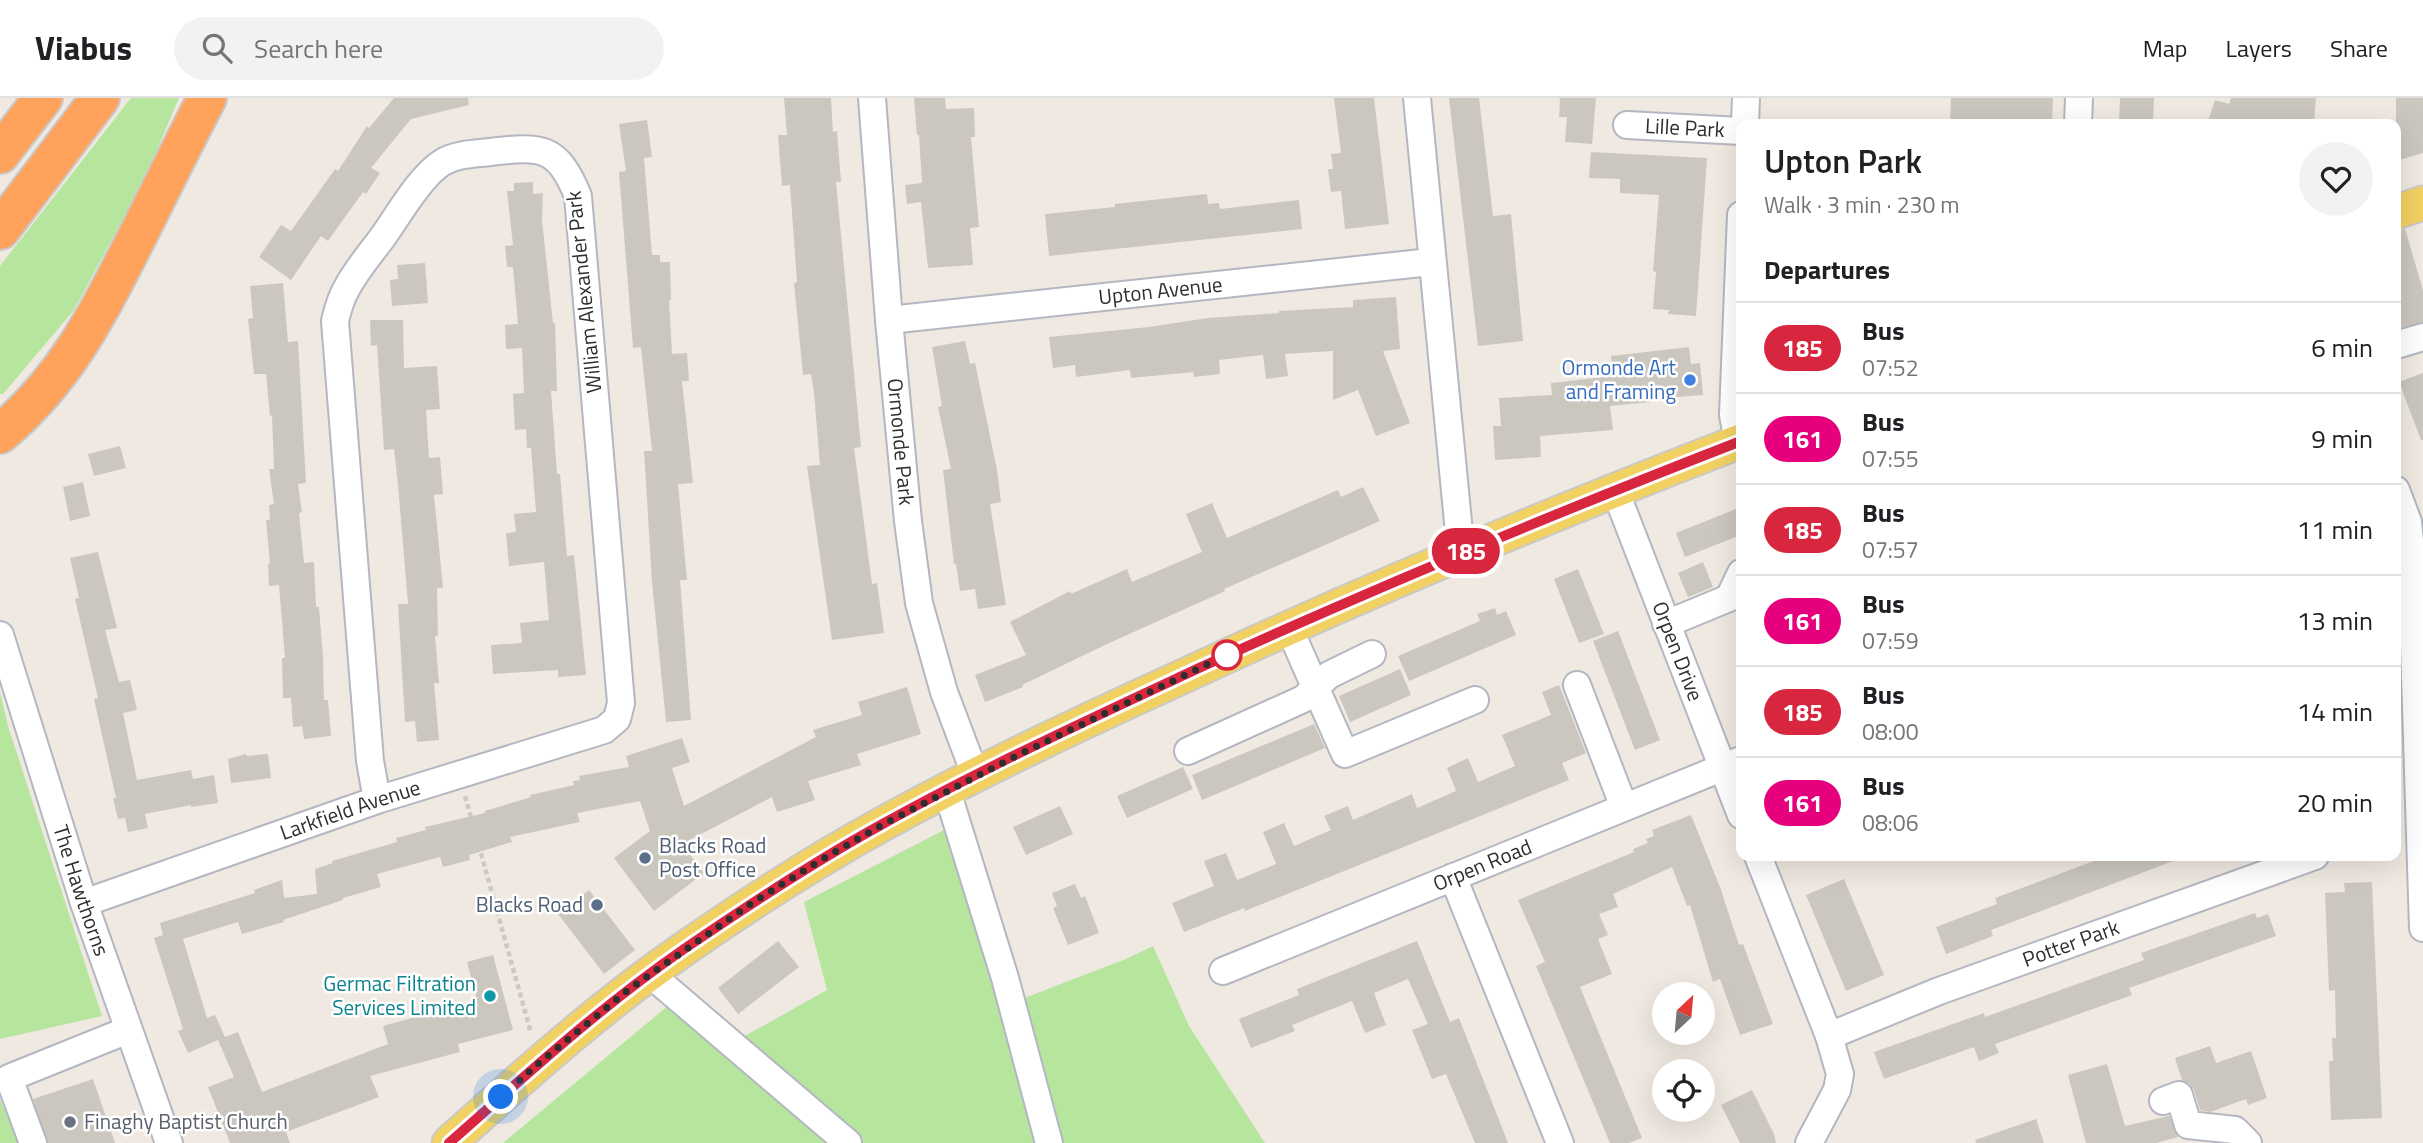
<!DOCTYPE html>
<html lang="en">
<head>
<meta charset="utf-8">
<style>
  body { margin:0; font-family:"Titillium Web",sans-serif; background:#f2f2f2; color:#202124; height:100vh; display:flex; flex-direction:column; font-size:26px; white-space:nowrap }
  * { box-sizing:border-box; margin:0 }
  p { font-size:23px; color:#757577 }
  .icon { flex:none; width:38px; height:38px; fill:none; stroke:currentColor; stroke-width:2; stroke-linecap:round; stroke-linejoin:round }
  .map { position:relative; flex:1; overflow:hidden }
  .side { position:absolute; left:1736px; top:21px; width:665px; height:742px; display:flex; flex-direction:column; background:#fff; border-radius:14px; box-shadow:0 7px 28px #0002 }
  .side>* { flex:none }
  .badge { padding:0 14px; border-radius:23px; font-size:24px; line-height:46px }
  .needle { width:46px; rotate:26deg }
  .fabs { position:absolute; left:1652px; top:884px; display:grid; gap:14px }
  .fabs a { display:grid; place-items:center; width:63px; height:63px; border-radius:50%; background:#fff; box-shadow:0 7px 28px #0002; font-size:35px }
  .you { position:absolute; width:35px; height:35px; margin:-18px; border:5px solid #fff; border-radius:50%; background:#1a73e8; box-shadow:0 0 0 10px #1a73e833 }
  .map>.badge { position:absolute; translate:-50% -50%; box-shadow:0 0 0 4px #fff }
  h2 { padding:0 28px; font-size:26px; line-height:63px }
  .round { display:grid; place-items:center; flex:none; width:74px; height:74px; border-radius:37px; background:#f2f2f2 }
  .head { display:flex; align-items:center; justify-content:space-between; height:119px; padding:0 28px }
  h1 { font-size:33px; font-weight:600; line-height:52px }
  ul { padding:0; list-style:none }
  li { display:flex; align-items:center; gap:21px; height:91px; padding:0 28px; border-top:2px solid #e0e0e0 }
  li div { flex:1 }
  li b { display:block; font-size:26px }
  li em { font-style:normal }
  li .badge { min-width:77px; font-weight:700; text-align:center }
  header { display:flex; align-items:center; gap:42px; box-sizing:border-box; height:98px; padding:0 35px; background:#fff; border-bottom:2px solid #e0e0e0 }
  header strong { font-size:33px }
  nav { display:flex; gap:38px; margin-inline-start:auto; font-size:24px }
  .search { width:490px; height:63px; background:#f2f2f2; display:flex; align-items:center; gap:18px; box-sizing:border-box; padding:0 24px; border-radius:38px; color:#757577; font-size:26px }
  .map>svg:first-child { display:block }
</style>
</head>
<body>
<header>
<strong>Viabus</strong>
<div class="search"><svg class="icon" aria-label="search" viewBox="0 0 24 24"><circle cx="10" cy="10" r="6"/><path d="M15 15l6 6"/></svg>Search here</div>
<nav><a>Map</a><a>Layers</a><a>Share</a></nav>
</header>
<div class="map">
<svg width="2423" height="1045" viewBox="0 0 2423 1045">
  <rect width="100%" height="100%" fill="#efe9e1"/>
  <path fill="#b6e59e" d="M131 0H179L145 80 74 212 3 296H0V168Z
    M0 594 8 628 102 918 0 941Z
    M946 731 1022 901 1126 861 1153 848 1189 928 1265 1045H503L669 907 720 952 827 892 804 804Z
    M0 1001 18 1045H0Z"/>
  <path fill="#cbc7bf" d="M394 0H468L469 7 411 21 371 70 380 75 366 96 363 94 328 143 321 138 291 182 259 159 281 127 291 133 335 71 338 73 367 28 369 30Z
    M784 0H831L833 34 837 33 841 84H836L861 349 854 350 872 486 877 485 884 535 832 542 807 368 820 367 814 294 811 276 803 277 794 185 797 184 790 87 782 88 778 37H787Z
    M914 0H945L946 11 974 10 975 39H971L979 129 970 130 973 167 928 170 921 104 907 106 905 87 922 85 919 37H917Z
    M1334 0H1374L1389 126 1345 131 1341 93 1331 94 1328 71H1333L1331 56 1341 55Z
    M1449 0H1479L1493 118 1511 116 1523 243 1478 248Z
    M1560 0H1596L1592 46 1565 44 1567 19H1559Z
    M1951 0H2053L2052 26H1950Z
    M2120 0H2154L2153 24 2119 22Z
    M2231 0H2316L2314 26H2207L2215 2 2229 6Z
    M2396 0H2423V55L2396 63Z
    M647 22 652 59 644 60 652 157H660V164H670L671 202H669L672 256 687 255 689 283H682L693 385 678 386 687 482H680L691 622 666 624 652 484 644 353H652L641 249 633 250 619 74 626 73 619 26Z
    M1591 54 1707 60 1696 218 1668 216 1669 212 1653 211 1656 174 1653 173 1659 97 1620 95V81L1589 80Z
    M533 84V96L543 95 542 122 553 225H555L557 293H551L557 376H560L567 458 574 457 586 577 558 579V572L493 576 491 547 522 545 520 525 549 522 544 464 509 468 506 435 516 434 514 416 536 414 531 350H527L526 331 515 332 513 296 524 295 522 250 506 251 505 227 518 226 513 169H507L505 148 513 147 507 93H514V85Z
    M1207 96 1208 106 1219 105 1220 111 1299 102 1302 131 1049 158 1045 116 1115 109V106Z
    M2405 131 2423 192V224L2396 231V133Z
    M425 165 428 205 392 208 390 182 398 181 397 167Z
    M283 185 288 244 298 243 306 385 298 386 302 414 299 415 304 465 314 464 316 509H319L323 560 324 602H328L331 638 304 641 302 628 293 629 291 600H283L282 560H285L279 487 269 488 268 466H270L266 422H270L269 407 274 406 269 371H274L272 317 270 318 266 276H254L248 221 253 220 250 188Z
    M1396 199 1400 251 1383 253 1410 325 1376 338 1358 292 1333 302V253L1285 256 1288 278 1266 281 1263 257 1219 262 1220 276 1194 279 1193 274 1131 280 1130 272 1076 279 1075 267 1053 270 1049 239 1149 229 1208 220 1279 215V213L1353 209V202Z
    M370 222H403L404 270 437 268 440 311 426 312 429 360 440 359 443 396 434 397 443 490H437L438 538H435L439 585H434L439 642 417 644 415 623 405 624 398 506H408L398 387 394 351 384 352 377 247 371 248Z
    M965 243 970 266 975 265 997 372 1001 404 990 406 1006 507 978 511 975 491 960 493 956 466H954L943 372 951 371 938 309 942 308 932 249Z
    M1689 249 1691 266 1700 265 1703 297 1650 301V304L1610 308 1613 332 1540 338 1541 359 1495 362 1493 328H1501L1499 300 1552 297 1551 285 1613 278 1611 258Z
    M2423 275V342H2421L2399 284Z
    M120 348 126 370 94 378 88 356Z
    M83 384 90 418 70 423 63 389Z
    M1363 389 1380 423 1224 491 1225 493 1107 546 1022 587 1023 589 985 604 975 577 1026 557 1010 524 1070 493 1071 496 1127 471 1132 484 1202 454 1186 416 1212 405 1227 440 1338 392 1341 399Z
    M1741 409V437L1685 459 1676 435Z
    M98 454 117 530 105 532 119 584 130 582 137 612 123 615 137 682 191 672 193 681 214 677 218 705 191 709V707L145 716 148 730 128 734 125 720 118 721 113 700H116L94 601 98 600 75 501 79 500 70 460Z
    M1703 464 1713 489 1688 499 1678 475Z
    M1578 471 1604 536 1579 545 1554 481Z
    M1495 510 1497 517 1506 513 1516 537 1409 583 1398 558 1480 523 1477 516Z
    M1618 533 1660 642 1635 652 1593 543Z
    M1400 571 1411 597 1350 624 1339 598Z
    M1559 587 1586 655 1562 665 1569 682 1245 813 1244 810 1184 834 1172 805 1214 788 1204 763 1226 755 1237 782 1276 766 1263 734 1284 725 1294 748 1331 732 1324 718 1348 708 1353 722 1412 696 1417 710 1456 693 1447 670 1468 660 1478 684 1515 668 1502 637 1551 617 1542 594Z
    M907 589 921 636 857 656 861 667 808 683 815 702 777 714 772 699 682 746 704 775 654 813 614 760 650 733 640 703 577 715 580 724 510 739 512 744 469 757 470 762 443 769 440 759 377 776 381 789 343 800V802L283 822 284 824 242 836 238 824 183 841 207 920 215 917 225 939 238 934 262 994 388 946 383 928 477 902 467 864 493 857 513 932 458 946 460 954 370 978 379 999 286 1034 290 1045H230L208 989 234 979 218 942 188 955 178 933 183 931 154 840 163 837 160 825 255 795 254 792 282 782 284 800 317 796 315 771 333 765 332 763 397 744 396 740 426 732 425 729 485 715V713L531 699 530 697 574 687 573 683 580 682 579 678 629 669 626 658 682 640 690 664 672 670 684 708 816 639 813 632 862 617 858 604Z
    M1314 626 1325 650 1202 702 1192 677Z
    M246 656 247 658 268 656 271 680 231 685 228 661Z
    M1183 669 1193 691 1127 720 1117 698Z
    M1060 708 1073 736 1026 757 1013 729Z
    M1691 717 1720 789 1739 847 1743 846 1773 926 1740 937 1720 881 1713 884 1690 807 1687 808 1672 769 1613 796 1618 809 1599 816 1608 837 1598 841 1612 876 1580 889 1642 1040 1629 1045H1610L1536 868 1545 864 1518 802 1634 754 1633 751 1648 745 1646 741 1654 738 1652 732Z
    M2107 758H2180L2181 760 1991 832 1993 838 1946 856 1936 829 1997 806 1995 800Z
    M1844 781 1884 877 1846 893 1806 797Z
    M2372 784 2382 1020 2331 1022 2329 963H2333L2332 940H2336L2335 892 2329 893 2325 795 2345 794 2344 785Z
    M1075 786 1081 800 1085 798 1099 835 1068 847 1053 810 1057 808 1052 795Z
    M589 792 635 852 604 876 558 816Z
    M2255 815 2257 820 2268 816 2276 838 2129 890 2132 897 1995 946 1999 955 1979 963 1974 949 1884 981 1874 954 1984 915 1985 919 2144 862 2141 855Z
    M778 843 799 869 738 916 718 890Z
    M1417 843 1450 924 1459 920 1508 1045H1475L1446 976 1432 981 1412 932 1428 926 1408 881 1374 895 1386 927 1365 935 1352 903 1292 927 1295 933 1251 950 1239 921 1299 897 1297 891Z
    M2210 948 2216 965 2251 953 2267 1000 2248 1007 2246 1001 2210 1014 2200 1012 2194 992 2189 985 2182 982 2175 960Z
    M2107 966 2125 1028 2169 1018 2178 1039 2156 1045H2086L2068 977Z
    M93 981 115 1045H48L33 1001Z
    M1752 992 1774 1036 1776 1045H1740L1721 1007Z
    M2036 1021 2044 1045H1976L1975 1042Z"/>
  <g fill="none" stroke-linecap="round" stroke-linejoin="round">
    <defs>
      <g id="minor">
        <path id="s1" d="M872 0 889 222 908 423 919 505 944 594 976 679"/>
        <path d="M1417 0 1461 455"/>
        <path d="M1745 26 1746 0"/>
        <path d="M2078 26 2079 0"/>
        <path id="s2" d="M1627 27 1741 33"/>
        <path id="s3" d="M889 222 1431 164"/>
        <path d="M2396 247 2423 239"/>
        <path d="M1738 344 1733 317 1741 117"/>
        <path id="s4" d="M1615 392 1741 717"/>
        <path d="M2396 392 2408 424 2411 453 2423 830"/>
        <path d="M1666 526 1729 500 1741 475"/>
        <path d="M1289 530 1345 656 1475 602"/>
        <path id="s5" d="M0 537 84 805 169 1045"/>
        <path d="M1577 587 1624 709"/>
        <path d="M1188 653 1303 601 1329 577 1372 556"/>
        <path d="M947 693 1005 880 1049 1045"/>
        <path d="M1758 758 1829 938 1840 976 1837 992 1809 1045"/>
        <path d="M1453 779 1560 1045"/>
        <path id="s6" d="M84 805 377 702 604 632 617 621 621 605 578 98C557 47 541 48 490 54 474 56 457 56 443 64 420 78 398 118 382 140 371 155 357 171 348 188 341 199 338 210 335 223L370 663 377 702"/>
        <path id="s7" d="M1223 873 1741 662"/>
        <path d="M650 876 848 1045"/>
        <path id="s8" d="M1829 938 1939 893 2315 758"/>
        <path d="M2163 1003 2179 997 2188 1027 2235 1032 2248 1045"/>
        <path d="M33 1045 9 980 128 932"/>
      </g>
      <path id="major" d="M2396 114 2423 105
        M449 1045C525 977 600 909 684 851 747 807 812 765 879 728 978 673 1083 624 1186 577 1368 492 1554 415 1741 343"/>
      <path id="highway" d="M0 56 43 0
        M0 132 100 0
        M0 336C67 280 98 215 137 139 160 93 183 46 207 0"/>
    </defs>
    <use href="#minor" stroke="#b4b7c1" stroke-width="30"/>
    <use href="#major" stroke="#c9c9c9" stroke-width="37"/>
    <use href="#highway" stroke="#c9c9c9" stroke-width="42"/>
    <path stroke="#c9c9c9" stroke-width="4.5" stroke-dasharray="5 3.5" stroke-linecap="butt" d="M465 698 531 935"/>
    <use href="#minor" stroke="#fff" stroke-width="26"/>
    <use href="#major" stroke="#f2d163" stroke-width="33"/>
    <use href="#highway" stroke="#ffa35c" stroke-width="38"/>
  </g>
  <g fill="none" stroke-linecap="round" stroke-linejoin="round">
    <defs>
      <path id="line" d="M449 1045C525 978 600 909 684 851 747 808 812 765 879 728 983 670 1092 620 1199 570 1377 489 1558 414 1741 343"/>
    </defs>
    <use href="#line" stroke="#fff" stroke-width="16"/>
    <use href="#line" stroke="#d7263d" stroke-width="10"/>
    <path stroke="#2e2e2e" stroke-width="7" stroke-dasharray="0 12.6" d="M501 999 539 965 628 892 752 805 821 762 880 728 1018 657 1227 557"/>
  </g>
  <circle fill="#3f7fe0" stroke="#fff" stroke-width="2.5" cx="1690" cy="282" r="7"/>
  <circle fill="#fff" stroke="#d7263d" stroke-width="3.5" cx="1227" cy="557" r="14"/>
  <g fill="#5c6f8a" stroke="#fff" stroke-width="2.5">
    <circle cx="645" cy="760" r="7"/>
    <circle cx="597" cy="807" r="7"/>
  </g>
  <circle fill="#0f9aa8" stroke="#fff" stroke-width="2.5" cx="490" cy="898" r="7"/>
  <circle fill="#6b7280" stroke="#fff" stroke-width="2.5" cx="70" cy="1024" r="7"/>
  <g text-anchor="middle" stroke-width="5" stroke-linejoin="round" paint-order="stroke">
    <g font-size="21" fill="#2e2e2e" stroke="#fff">
      <text dy="7" stroke="none"><textPath href="#s2" startOffset="58">Lille Park</textPath></text>
      <text dy="7" stroke="none"><textPath href="#s3" startOffset="273">Upton Avenue</textPath></text>
      <text transform="translate(584 194) rotate(-96)" y="7">William Alexander Park</text>
      <text dy="7" stroke="none"><textPath href="#s1" startOffset="345">Ormonde Park</textPath></text>
      <text dy="7" stroke="none"><textPath href="#s4" startOffset="173">Orpen Drive</textPath></text>
      <text dy="7" stroke="none"><textPath href="#s6" startOffset="282">Larkfield Avenue</textPath></text>
      <text dy="7" stroke="none"><textPath href="#s7" startOffset="280">Orpen Road</textPath></text>
      <text dy="7" stroke="none"><textPath href="#s5" startOffset="268">The Hawthorns</textPath></text>
      <text dy="7" stroke="none"><textPath href="#s8" startOffset="259">Potter Park</textPath></text>
    </g>
    <g font-size="21" fill="#366cbe" stroke="#fff" text-anchor="end">
      <text x="1676" y="277">Ormonde Art<tspan x="1676" dy="24">and Framing</tspan></text>
    </g>
    <g font-size="21" fill="#4e5e75" stroke="#fff" text-anchor="start">
      <text x="659" y="755">Blacks Road<tspan x="659" dy="24">Post Office</tspan></text>
      <text x="583" y="814" text-anchor="end">Blacks Road</text>
    </g>
    <g font-size="21" fill="#0d838f" stroke="#fff" text-anchor="end">
      <text x="476" y="893">Germac Filtration<tspan x="476" dy="24">Services Limited</tspan></text>
    </g>
    <g font-size="21" fill="#5b616d" stroke="#fff" text-anchor="start">
      <text x="84" y="1031">Finaghy Baptist Church</text>
    </g>
  </g>
</svg>
<div class="fabs">
<a><svg class="needle" viewBox="-14 -14 28 28"><path d="M0-13l5 13h-10z" fill="#e53935"/><path d="M0 13l5-13h-10z" fill="#757577"/></svg></a>
<a><svg class="icon" aria-label="locate" viewBox="0 0 24 24"><circle cx="12" cy="12" r="6"/><path d="M12 2v4M12 18v4M2 12h4M18 12h4"/></svg></a>
</div>
<div class="you" style="left:501px;top:999px"></div>
<b class="badge" style="left:1466px;top:453px;background:#d7263d;color:#fff">185</b>
<section class="side">
<div class="head"><div><h1>Upton Park</h1><p>Walk · 3 min · 230 m</p></div><a class="round"><svg class="icon" aria-label="heart" viewBox="0 0 24 24"><path d="M12 20l-8-8c-3-5 5-10 8-4 3-6 11-1 8 4z"/></svg></a></div>
<h2>Departures</h2>
<ul>
<li><span class="badge" style="background:#d7263d;color:#fff">185</span><div><b>Bus</b><p>07:52</p></div><em>6 min</em></li>
<li><span class="badge" style="background:#e6007e;color:#fff">161</span><div><b>Bus</b><p>07:55</p></div><em>9 min</em></li>
<li><span class="badge" style="background:#d7263d;color:#fff">185</span><div><b>Bus</b><p>07:57</p></div><em>11 min</em></li>
<li><span class="badge" style="background:#e6007e;color:#fff">161</span><div><b>Bus</b><p>07:59</p></div><em>13 min</em></li>
<li><span class="badge" style="background:#d7263d;color:#fff">185</span><div><b>Bus</b><p>08:00</p></div><em>14 min</em></li>
<li><span class="badge" style="background:#e6007e;color:#fff">161</span><div><b>Bus</b><p>08:06</p></div><em>20 min</em></li>
</ul>
</section>
</div>
</body>
</html>
